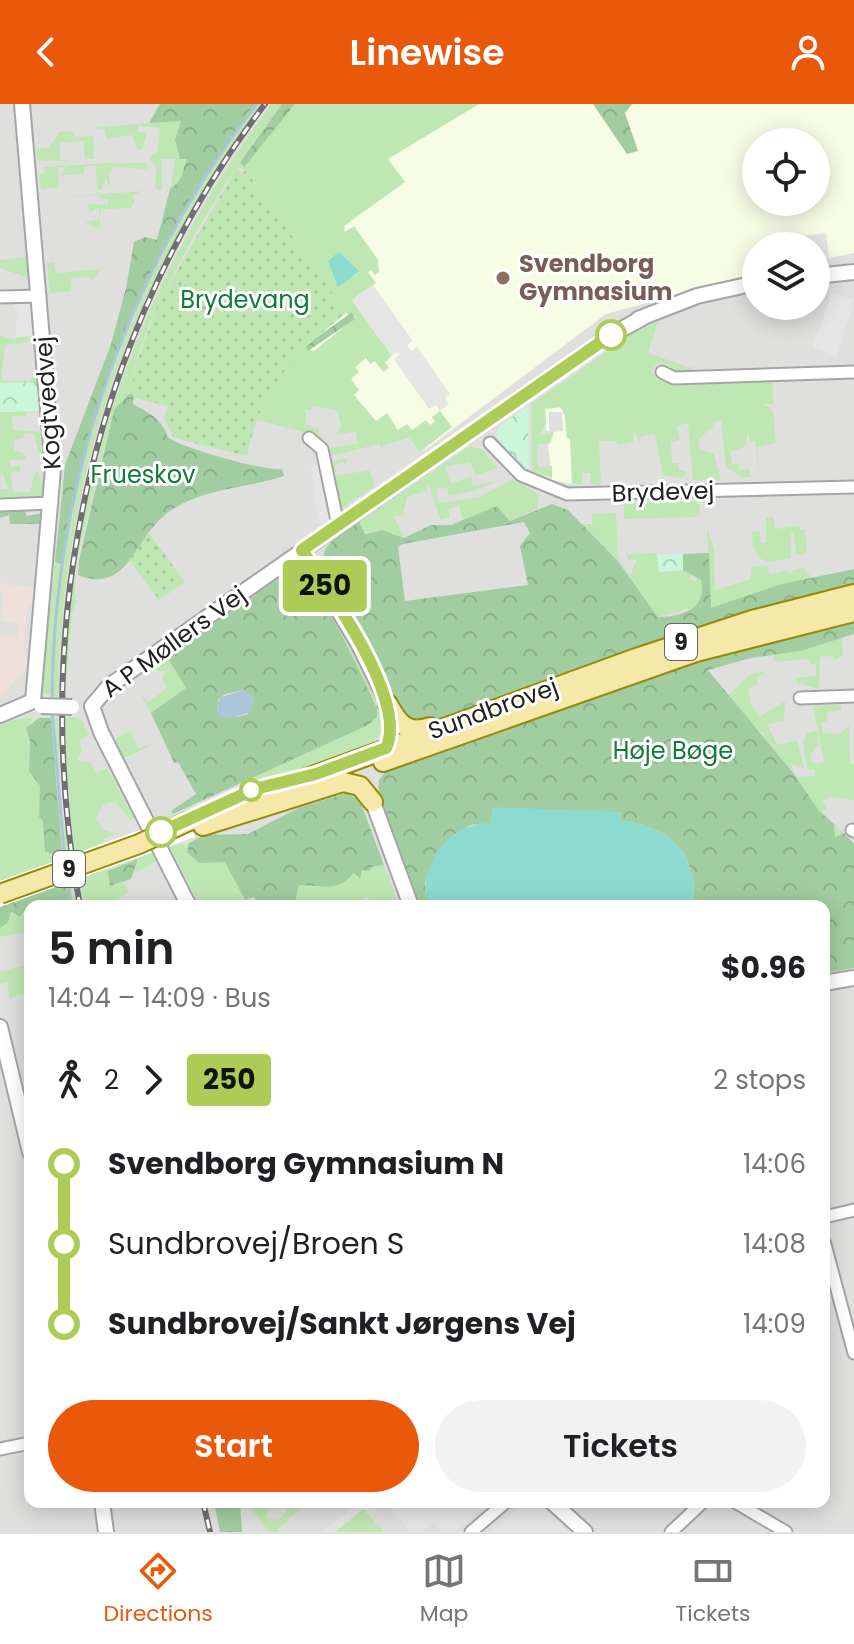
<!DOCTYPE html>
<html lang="en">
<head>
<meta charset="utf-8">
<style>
  body { margin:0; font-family:Poppins,sans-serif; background:#f2f2f2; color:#202124; height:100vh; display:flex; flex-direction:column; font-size:30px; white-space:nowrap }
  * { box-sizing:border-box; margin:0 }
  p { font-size:26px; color:#757577 }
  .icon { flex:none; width:44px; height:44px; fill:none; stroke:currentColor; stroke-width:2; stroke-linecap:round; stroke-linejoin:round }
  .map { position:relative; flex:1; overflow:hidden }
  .drawer { position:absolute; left:24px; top:796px; width:806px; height:608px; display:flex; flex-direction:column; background:#fff; border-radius:16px; box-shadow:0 4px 20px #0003 }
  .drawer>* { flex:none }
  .badge { padding:0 16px; border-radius:6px; font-size:28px; line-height:52px }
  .fabs { position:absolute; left:742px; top:24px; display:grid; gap:16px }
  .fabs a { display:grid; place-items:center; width:88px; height:88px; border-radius:50%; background:#fff; box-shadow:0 4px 20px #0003; font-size:40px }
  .map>.badge { position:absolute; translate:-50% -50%; box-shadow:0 0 0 4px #fff }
  .legs { display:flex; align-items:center; gap:12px; height:88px; padding:0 24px; font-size:26px }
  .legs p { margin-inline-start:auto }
  .overview { display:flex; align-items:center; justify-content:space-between; height:136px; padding:0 24px }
  h1 { font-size:44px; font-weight:600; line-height:60px }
  .primary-button { display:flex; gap:16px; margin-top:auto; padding:16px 24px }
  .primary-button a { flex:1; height:92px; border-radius:48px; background:#ea580c; color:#fff; font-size:32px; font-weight:600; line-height:92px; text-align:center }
  .primary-button a+a { background:#f2f2f2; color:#202124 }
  ul { padding:0 24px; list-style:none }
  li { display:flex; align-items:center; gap:28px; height:80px; font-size:30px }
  li i { display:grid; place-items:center; width:12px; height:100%; margin:0 10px; background:currentColor }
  li i::after { content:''; width:20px; height:20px; margin:-10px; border:6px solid; border-radius:50%; background:#fff }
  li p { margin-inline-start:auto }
  li:first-child i { background:linear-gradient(#0000 50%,currentColor 0) }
  li:last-child i { background:linear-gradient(currentColor 50%,#0000 0) }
  header { display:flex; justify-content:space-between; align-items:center; height:104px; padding:0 24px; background:#ea580c; color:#fff; font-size:36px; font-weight:600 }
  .tab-bar { display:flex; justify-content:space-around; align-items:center; height:112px; border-top:2px solid #e0e0e0; background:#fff; font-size:22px; color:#757577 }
  .tab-bar a { display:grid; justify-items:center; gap:4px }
  .tab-bar .on { color:#ea580c }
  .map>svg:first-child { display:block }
</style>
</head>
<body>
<header><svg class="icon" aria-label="back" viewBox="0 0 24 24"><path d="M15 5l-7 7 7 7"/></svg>Linewise<svg class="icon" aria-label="person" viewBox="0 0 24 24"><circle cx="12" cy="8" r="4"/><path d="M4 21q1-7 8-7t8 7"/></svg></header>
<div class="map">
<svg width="854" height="1428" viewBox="0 0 854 1428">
  <defs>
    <pattern id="forest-crowns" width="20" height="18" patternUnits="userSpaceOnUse" patternTransform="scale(2)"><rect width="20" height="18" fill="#a2cda0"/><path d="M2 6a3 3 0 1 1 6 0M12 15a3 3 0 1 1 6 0" fill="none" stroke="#8bb08a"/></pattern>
    <pattern id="park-crowns" width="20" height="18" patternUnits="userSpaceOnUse" patternTransform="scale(2)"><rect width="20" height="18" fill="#caf7d9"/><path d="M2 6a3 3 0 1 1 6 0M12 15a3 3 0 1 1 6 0" fill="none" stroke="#add3ba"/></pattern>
    <pattern id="garden-dots" width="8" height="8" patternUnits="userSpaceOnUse" patternTransform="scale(2)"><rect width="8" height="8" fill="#bfe7b3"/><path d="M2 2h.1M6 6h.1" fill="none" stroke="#a4c69a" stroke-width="1.8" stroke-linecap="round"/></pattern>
  </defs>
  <rect width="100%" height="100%" fill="#f1f0e9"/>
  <path fill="#dfdfde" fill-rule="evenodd" d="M0 0H854V1428H0ZM756 38H816V98H756ZM756 142H816V202H756ZM30 802H824V1398H30Z"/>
  <path fill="#f0e0da" d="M0 479 35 484 34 496 27 506 23 546 27 554 26 564 0 594V531L17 533 19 519 1 517 3 489 0 488Z"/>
  <path fill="#e9dbe3" d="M261 0H271L211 85 146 212 120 278 95 361 79 438 67 525V686L84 802H76L59 678 58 568 63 489 80 390 101 309 138 208 188 110Z"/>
  <path fill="#f7fde5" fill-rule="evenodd" d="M288 0H854V149L816 157V142H756V169L606 210 425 346 421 330 371 340 304 245 348 207 246 63ZM756 38H816V98H756Z
    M561 303 565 312 567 334H570L572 380 552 376 529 366 552 374 548 341 554 328 563 327 562 308H549V327H546L545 305Z"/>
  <path fill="#bfe7b3" d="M255 0H261C129 177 63 372 58 593L43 589V571L55 458 61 460C90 286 151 141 255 0Z
    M271 0H282L240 57 244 62 295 0H479L388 55 405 78 344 122 345 128 354 122 378 156 379 168 375 171 371 166 368 168 376 179 352 196 392 252 385 258 389 264 383 268 375 257 370 260 366 254 355 263 359 268 351 275 359 286 354 291 376 317 387 309 398 326 407 320 412 326 426 316 430 321 435 317 432 313 440 307 452 323 420 348 409 334 383 341V348L380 340 329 352 328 344 357 340 356 327 336 331 341 322 337 306 312 302 311 306H306V321L319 325V332L257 316C269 288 281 263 305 242L314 247 356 213 347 210 247 67 237 63C210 101 120 253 134 290H129L114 306 74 468C102 291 165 144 271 0Z
    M181 16 175 40 180 54 188 55C181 69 186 75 170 85L175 55H162V86H158L155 83 156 62 149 54 157 48 160 24 138 22V28L147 29 142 46H137L132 31 106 35 105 25 93 24Z
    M72 27 74 33 93 32 94 55H85L83 37 60 39V55L68 57H37L36 45 49 44 59 28Z
    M109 59H147L148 65 113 63 109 71 110 85 106 75 102 85 97 86 96 61 85 63 83 70 61 71 66 63 58 64 59 83 41 86 39 71 46 67 42 63Z
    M143 87 132 91 135 97 131 104 101 105 99 125 85 118 100 115 98 103 89 109 88 100 108 101V95H100L99 91 42 94 146 87Z
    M28 153 29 174 0 164V156Z
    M54 158 56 169 113 164 101 165 92 177 90 173 71 174V187L50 189 47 159Z
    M658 218 648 249 691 264 694 262 691 270H673L670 261 659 258 652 266 657 276 773 274V300H764L773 306 776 339 757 343 760 375 755 337 750 338 748 328 744 343 730 348 732 360H738L739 366 750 365V373H741L726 363 721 316 713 318V323L699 334V345L714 350 721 376H693L688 319 677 322 680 336 671 338 672 359H678L679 366 687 368 682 374 663 371 655 330 641 332 639 338 634 324 633 338 617 341V337H599L601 380H591L590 369H582V380L572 379 570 335 567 334 565 312 560 303 545 305 546 321 538 332 554 328 550 339 537 341 538 363 552 362V374L532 367 531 300 635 228Z
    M0 231 15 236 16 233 35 232V237L5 241 1 276 29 277 38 267 39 278 0 279Z
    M42 307 27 308V312H12L13 326 43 328V350H39L34 330 24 329 23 335 14 336V347L22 348 27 356H10V364L20 361V368L11 369 13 388H30L35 368H39L41 379 44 367V394L0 395V385H8L1 366 0 383V308Z
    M470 342 481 345 498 364 476 371 470 358 445 363 451 380 471 372 473 382 496 377 474 387 449 392 447 384 436 385 439 399 479 393 514 375 539 391 537 404 509 418 494 404 463 416 459 402 448 405 450 413 441 416 428 380 427 387 407 393 403 411 394 412 404 434 374 427 362 428 359 418Z
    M348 354 346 361 341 358 335 362V372L369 366 375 382 340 406 330 358Z
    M699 397 700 411 695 413 624 415V400Z
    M616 409 618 453 630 472 637 455 628 456 625 442 628 450 657 449 659 468 683 466 692 471 690 475 695 478 698 473C706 483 703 494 696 503L658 513 618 456 582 420H592V410Z
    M774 413 775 425 799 422 800 426 805 425 807 450 796 451 794 430 791 427V454L768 458 759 454 753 442 752 428 760 427 761 439H766V414Z
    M707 423 714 446 715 486 751 475V463L768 462 769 470 788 466 790 472 793 466 803 464 811 473 711 504Z
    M308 468C328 498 382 579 385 613 386 625 379 633 370 640L281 675 257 680 254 672 368 621 378 608 343 535 304 471Z
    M74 471 76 499 72 508 65 593 67 525Z
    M842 532 843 552 833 556V552L820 553 819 585 797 579 796 574 816 572V560H810L809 555 774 558V551Z
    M167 553 186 584 151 609 141 592 149 598 167 584 162 574 166 566 157 567 154 563Z
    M762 567 772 579 763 570 756 575 759 580 748 585 751 601 760 613 785 597 784 617 767 620 777 641 797 636 804 664 791 660 794 670 766 636 764 629 758 627 728 592 749 571Z
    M841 600 842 606 827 608V617L821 618 823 629 840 630 849 621 850 659 854 660V696L830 693 823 697 827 706 821 707 844 729 835 733 796 673 815 672 814 665H807L803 637 807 629 817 627 819 640 810 651 811 657 815 660 824 658 813 602Z
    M33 613 26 628 30 637 29 667 40 682 39 713 43 717 49 748 62 746 51 614H58L60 690 76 802H71L68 785 54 781 0 803V619Z
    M75 613 82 616 89 630 82 636 79 634 82 648 77 653 79 657 91 659 96 669 107 664 134 714 130 716 115 697 102 701 96 715 104 726 116 730 103 735 101 768 149 750 147 740 156 758 134 769 138 759 110 781 124 779 128 788 116 796 119 802H84C73 739 65 677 65 614Z
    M130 627 138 644 154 640 124 654 115 635Z
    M182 739 185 744 189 739 187 748 203 759 225 757 248 802H200L170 743Z
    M384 761 399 802H377L373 794 369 796 367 793 359 797V802H294L299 781 331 782 353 769 358 775 362 766 369 767 372 763Z
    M27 807 30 827 0 833V822L9 810 20 813Z
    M25 861 30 862V888L9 894 8 878 0 880V868Z
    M254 1398H272L266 1413 276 1417 286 1409 289 1398 307 1399 278 1425 280 1428H269L250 1403Z
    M363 1404 374 1417 373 1423 377 1420 384 1428H335Z"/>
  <path fill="url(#forest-crowns)" fill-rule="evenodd" d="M160 0H255C153 137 87 291 61 460L55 458 65 361 111 240 126 184 134 138 145 133 157 136 170 85C185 75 181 69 187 55H180L175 36 181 17 149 19Z
    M282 0H295L244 63 240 58Z
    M593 0H632L625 9 638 47 627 50Z
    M352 208 355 215 308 247 305 242Z
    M129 290H134L133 300C145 307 155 311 163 323 166 326 166 331 169 334 179 343 267 368 282 365L284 372C245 385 200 384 166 410 134 435 128 491 78 471L79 456 114 306Z
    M552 400 568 406 617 456 658 513C681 513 708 505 701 476L683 466V450L709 449 711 504 782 480 854 465V482L711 518 431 619 423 621 400 613 324 466C317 440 341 431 359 418L365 430 382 426 404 434 431 421H451L497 402 510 417ZM524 418 530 429 520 442 528 481 405 497 398 443 403 440Z
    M24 405 27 412 42 409V420H10L9 411 0 414V406Z
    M294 467C318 473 365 578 377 604V613L368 621 173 710 171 707 196 690 178 658 174 659 151 609 186 584 167 553 283 471ZM244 586 253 594 248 610 237 613 217 607 218 596 225 590Z
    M854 518V530L800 547 751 554 708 566 794 670 819 707 834 720 835 733 844 729 854 740V864L824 869V802H693C700 751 669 721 621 717V709L470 721 435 750 425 780 428 802H417L378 693 379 676 386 667 715 551Z
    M39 614H51L62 747 54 750 45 748 43 717 39 713 40 682 29 667 30 637 26 624Z
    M347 689 360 697 384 761 372 763 369 767 362 766 360 775 353 769C339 789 319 781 299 781L294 802H258L254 793 245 796 225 758 199 759 187 748 189 739 204 731 248 730 298 704Z
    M138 755 131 775 110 782 108 767Z
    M63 780 68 785 71 802 31 798 20 813 11 808 8 818 0 824V803Z
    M214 1398H240L242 1428H220Z"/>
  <path fill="url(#park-crowns)" d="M39 278 42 307 0 308V279Z
    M528 302 529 366 504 344 496 329 500 322Z
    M683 450V466L659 468 657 451Z"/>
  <path fill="url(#garden-dots)" d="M237 63 241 70 246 66 346 209C293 251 261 283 247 352L174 334 164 315 168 302 134 294 131 286 136 260 160 196Z
    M149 429 185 478 159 496 129 456Z"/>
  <path fill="#8cdad0" d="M339 148 359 167 338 183 328 157Z
    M492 703 621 708V717C669 721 700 752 693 802H428C418 758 447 720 491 719Z"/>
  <path fill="#e5e5e5" d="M826 129 829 155 816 157V142H779L778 135Z
    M373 181 413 237 407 241 411 247 417 243 450 290 445 294 449 300 440 307 436 301 429 305 394 255 399 251 397 248 392 252 352 196Z
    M832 188 854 196 837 252 813 243Z
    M13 198 32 199 31 220 35 232 16 233 17 205 13 204Z
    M321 361 330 414 318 422 311 363Z
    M358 1398 363 1404 369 1399 377 1408 371 1413 363 1405 335 1428H323Z
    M395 1398H492L497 1400 483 1411 482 1406 455 1428H443L433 1418 421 1428H407L415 1423 409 1426 389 1403Z
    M526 1398H538L568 1428H491Z"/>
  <path fill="#acc5db" d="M244 586 253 594 251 608 230 614 218 611 217 600 221 593Z"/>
  <path fill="#fff" d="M186 709 195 733 0 803V777Z"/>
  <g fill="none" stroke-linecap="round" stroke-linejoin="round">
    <path stroke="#acc5db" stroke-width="3" d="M52 598C53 383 124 170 257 0
      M52 606 65 758
      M67 773 72 802"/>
    <defs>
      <path id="minor" d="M0 193 40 192
        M662 268 674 274 854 268
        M309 334 322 345 338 421
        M490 339 521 371 567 390 854 383
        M0 401 52 399
        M800 594 854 592
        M852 726 854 727
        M824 1113 854 1106
        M824 1137 854 1249
        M0 1345 30 1339
        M735 1398 786 1428
        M471 1428 506 1398
        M671 1428 703 1398"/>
      <path id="tertiary" d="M22 0 53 365 33 597
        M816 172 854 168
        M638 215 697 192 756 179
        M302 446 358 539 388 600
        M92 602 109 582 606 234 644 213
        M92 602 101 628 189 802
        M0 611 33 597
        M373 698 411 802
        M824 879 854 874
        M0 923 30 1048
        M102 1398 106 1428
        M552 1398 585 1428"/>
      <path id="primary" d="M388 600C398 619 407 631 430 623
        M383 658 696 548 854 508
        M189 717 636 554 752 516 854 490
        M203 722 343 678 360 682 373 698"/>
    </defs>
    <use href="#minor" stroke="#a5a5a5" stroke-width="15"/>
    <use href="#tertiary" stroke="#a5a5a5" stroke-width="18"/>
    <use href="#primary" stroke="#958a0a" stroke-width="22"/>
    <use href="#minor" stroke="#fff" stroke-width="11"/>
    <use href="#tertiary" stroke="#fff" stroke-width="14"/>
    <use href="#primary" stroke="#f6e8a8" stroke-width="18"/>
    <defs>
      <path id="rail" d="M80 802C28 520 91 229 265 0
        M203 1398 210 1428"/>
    </defs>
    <use href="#rail" stroke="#6f6f6f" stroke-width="6"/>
    <use href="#rail" stroke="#fff" stroke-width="3" stroke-dasharray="9" stroke-linecap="butt"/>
    <defs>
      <path id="tertiary-bridge" d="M41 602 72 603"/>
      <path id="primary-bridge" d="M0 790 139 740 189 717"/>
    </defs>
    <use href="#tertiary-bridge" stroke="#a5a5a5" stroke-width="18" stroke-linecap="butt"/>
    <use href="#primary-bridge" stroke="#958a0a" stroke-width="22" stroke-linecap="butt"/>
    <use href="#tertiary-bridge" stroke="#fff" stroke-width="14"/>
    <use href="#primary-bridge" stroke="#f6e8a8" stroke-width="18"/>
  </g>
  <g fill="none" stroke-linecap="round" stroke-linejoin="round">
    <defs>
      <path id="line-1" d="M161 728 255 685 316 670 386 644C409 597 328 486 302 446L611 231"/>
    </defs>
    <use href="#line-1" stroke="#fff" stroke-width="18"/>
    <use href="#line-1" stroke="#adcb57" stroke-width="12"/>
  </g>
  <circle fill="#8d6e63" stroke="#fff" stroke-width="3" cx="503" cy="174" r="8"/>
  <g fill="#fff" stroke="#adcb57" stroke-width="4">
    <circle cx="611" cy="231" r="14"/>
    <circle cx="251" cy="686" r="10"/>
    <circle cx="161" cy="728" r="14"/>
  </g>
  <g text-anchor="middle" stroke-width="6" stroke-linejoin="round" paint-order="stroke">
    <g fill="#fff" stroke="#646464" stroke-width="2">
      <rect x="665" y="520" width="32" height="36" rx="6"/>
      <rect x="53" y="747" width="32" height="36" rx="6"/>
    </g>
    <g font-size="22" font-weight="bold" fill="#212121">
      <text x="681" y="546">9</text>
      <text x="69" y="773">9</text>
    </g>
    <g font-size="24" font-weight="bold" fill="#785e54" stroke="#fff" text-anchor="start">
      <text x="519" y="168">Svendborg<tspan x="519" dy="28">Gymnasium</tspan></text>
    </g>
    <g font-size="24" fill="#137b36" stroke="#fff">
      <text x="245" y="204">Brydevang</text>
      <text x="143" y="379">Frueskov</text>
      <text x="673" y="655">Høje Bøge</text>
    </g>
    <g font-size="24" fill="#212121" stroke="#fff">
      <text transform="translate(48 299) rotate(-94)" y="8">Kogtvedvej</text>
      <text transform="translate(663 388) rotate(-2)" y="8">Brydevej</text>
      <text transform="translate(174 538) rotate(-36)" y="8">A P Møllers Vej</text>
      <text transform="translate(493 605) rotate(-20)" y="8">Sundbrovej</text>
    </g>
  </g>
</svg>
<div class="fabs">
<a><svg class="icon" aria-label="locate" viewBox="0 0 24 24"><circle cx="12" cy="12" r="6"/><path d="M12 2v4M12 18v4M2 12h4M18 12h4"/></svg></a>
<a><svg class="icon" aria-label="layers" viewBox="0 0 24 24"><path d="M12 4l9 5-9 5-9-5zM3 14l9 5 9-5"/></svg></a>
</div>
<b class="badge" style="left:325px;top:482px;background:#adcb57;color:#111">250</b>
<section class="drawer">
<div class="overview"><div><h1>5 min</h1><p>14:04 – 14:09 · Bus</p></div><b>$0.96</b></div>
<div class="legs"><svg class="icon" aria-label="walk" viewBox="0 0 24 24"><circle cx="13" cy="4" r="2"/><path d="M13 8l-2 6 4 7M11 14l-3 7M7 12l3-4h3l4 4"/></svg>2<svg class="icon" aria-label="forward" viewBox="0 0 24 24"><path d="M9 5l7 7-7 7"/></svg><b class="badge" style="background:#adcb57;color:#111">250</b><p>2 stops</p></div>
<ul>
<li><i style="color:#adcb57"></i><b>Svendborg Gymnasium N</b><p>14:06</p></li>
<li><i style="color:#adcb57"></i><span>Sundbrovej/Broen S</span><p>14:08</p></li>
<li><i style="color:#adcb57"></i><b>Sundbrovej/Sankt Jørgens Vej</b><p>14:09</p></li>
</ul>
<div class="primary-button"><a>Start</a><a>Tickets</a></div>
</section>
</div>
<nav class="tab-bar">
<a class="on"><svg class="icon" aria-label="directions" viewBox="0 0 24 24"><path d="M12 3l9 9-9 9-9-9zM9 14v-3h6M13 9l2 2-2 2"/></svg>Directions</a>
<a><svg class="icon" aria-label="map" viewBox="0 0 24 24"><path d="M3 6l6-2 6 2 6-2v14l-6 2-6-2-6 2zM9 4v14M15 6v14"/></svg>Map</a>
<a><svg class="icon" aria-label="tickets" viewBox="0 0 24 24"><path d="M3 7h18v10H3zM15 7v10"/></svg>Tickets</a>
</nav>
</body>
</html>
